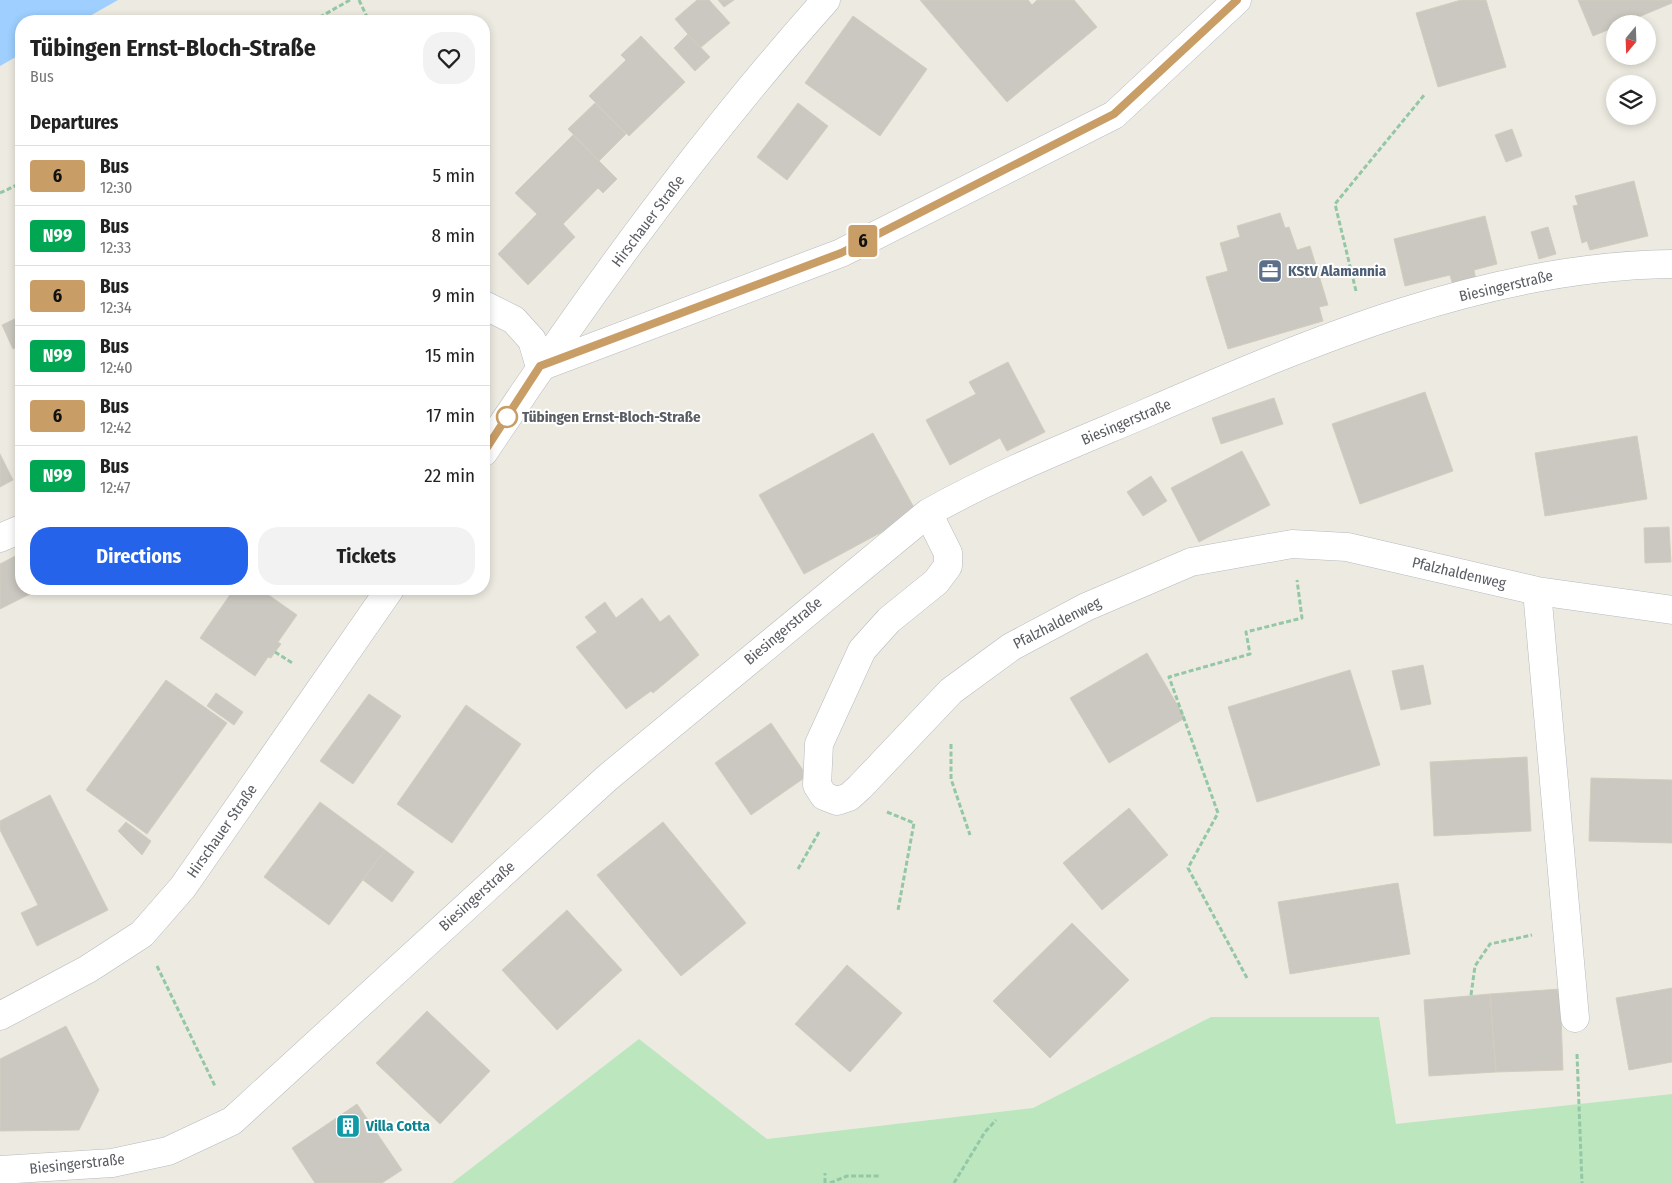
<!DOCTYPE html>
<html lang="en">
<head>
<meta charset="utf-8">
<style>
  body { margin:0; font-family:"Fira Sans Condensed",sans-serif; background:#f2f2f2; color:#222; height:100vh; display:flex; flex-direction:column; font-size:19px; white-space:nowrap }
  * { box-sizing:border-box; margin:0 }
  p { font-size:16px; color:#767676 }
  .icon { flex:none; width:28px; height:28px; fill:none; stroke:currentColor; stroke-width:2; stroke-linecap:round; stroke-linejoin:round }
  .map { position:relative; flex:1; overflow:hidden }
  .details { position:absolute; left:15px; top:15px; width:475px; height:580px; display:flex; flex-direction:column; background:#fff; border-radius:20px; box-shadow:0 2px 8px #0003 }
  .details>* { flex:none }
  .badge { padding:0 10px; border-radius:4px; font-size:18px; line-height:32px }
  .needle { width:32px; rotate:199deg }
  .controls { position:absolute; left:1606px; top:15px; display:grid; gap:10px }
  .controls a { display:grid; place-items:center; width:50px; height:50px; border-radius:50%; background:#fff; box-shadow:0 2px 8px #0003; font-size:25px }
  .map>.badge { position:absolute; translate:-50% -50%; box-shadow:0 0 0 2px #fff }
  h2 { padding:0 15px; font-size:19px; line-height:45px }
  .round { display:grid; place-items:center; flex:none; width:52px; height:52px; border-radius:20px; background:#f2f2f2 }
  .summary { display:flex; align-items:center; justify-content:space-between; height:85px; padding:0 15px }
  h1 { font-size:24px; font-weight:700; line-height:38px }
  .action { display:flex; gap:10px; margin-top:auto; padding:10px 15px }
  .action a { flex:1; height:58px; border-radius:20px; background:#2563eb; color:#fff; font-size:20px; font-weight:700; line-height:58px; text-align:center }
  .action a+a { background:#f2f2f2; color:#222 }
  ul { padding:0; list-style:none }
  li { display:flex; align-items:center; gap:15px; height:60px; padding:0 15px; border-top:1px solid #e0e0e0 }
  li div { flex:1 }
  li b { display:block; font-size:19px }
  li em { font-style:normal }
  li .badge { min-width:55px; font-weight:700; text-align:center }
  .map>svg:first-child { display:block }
</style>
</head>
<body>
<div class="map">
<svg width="1672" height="1183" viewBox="0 0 1672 1183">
  <rect width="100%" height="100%" fill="#edebe1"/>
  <path fill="#bce6be" d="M1211 1017H1379L1396 1124 1672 1094V1183H452L639 1039 767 1139 1033 1108Z"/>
  <path fill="#9ecfff" d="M0 0H118L81 21H21V54L0 66Z"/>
  <path fill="#cac8c0" stroke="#d2cdbf" d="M697 0H709L730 23 700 48 675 19Z
    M718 0H734L724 7Z
    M920 0H1028L1032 5 1037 0H1074L1097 27 1007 102Z
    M1461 0H1486L1506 67 1438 87 1416 13Z
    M1578 0H1672V3L1622 24H1615V27L1593 36Z
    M853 16 927 69 880 136 805 83Z
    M688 34 710 57 695 71 674 48Z
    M641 36 685 82 629 136 589 96 626 60 621 55Z
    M595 103 626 134 599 161 568 129Z
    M798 103 828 126 787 180 757 157Z
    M1512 129 1522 156 1506 162 1495 135Z
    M573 135 617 179 603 193 598 188 563 224 575 237 528 285 498 254 537 214 515 193Z
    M1634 181 1648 236 1590 250 1587 241 1582 243 1573 206 1578 205 1575 196Z
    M1280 213 1285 228 1289 227 1297 250 1310 246 1328 305 1319 307 1323 321 1228 349 1206 277 1228 271 1220 243 1240 237 1237 226Z
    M1485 216 1497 264 1474 270 1476 280 1453 286 1450 275 1405 286 1394 239Z
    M1548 227 1556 254 1539 259 1531 232Z
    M21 316V345L13 349 2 325Z
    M1008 362 1045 432 1007 451 1000 438 950 465 926 420 976 394 969 382Z
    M1425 392 1453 471 1360 504 1332 424Z
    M1274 398 1283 424 1221 444 1212 418Z
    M873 433 917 513 804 574 759 495Z
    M1637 436 1647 499 1545 516 1535 453Z
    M1242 451 1270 505 1199 542 1171 488Z
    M0 454 13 480 0 487Z
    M1151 476 1167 501 1143 516 1127 492Z
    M1669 527 1671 562 1645 563 1644 528Z
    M21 553V589H40L0 609V564Z
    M234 589H260L297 615 278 642 281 644 275 652 271 658 268 657 255 676 200 638Z
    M642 598 660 622 669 615 699 655 653 693 651 691 626 709 576 647 597 632 585 617 605 602 616 618Z
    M1147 653 1185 718 1109 763 1070 698Z
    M1423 665 1431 704 1401 710 1392 671Z
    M1350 670 1380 765 1257 802 1228 707Z
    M166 680 227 723 147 834 86 790Z
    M216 693 243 712 234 725 207 706Z
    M369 694 401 716 353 784 320 761Z
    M466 705 521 744 452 843 397 804Z
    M771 723 807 776 751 815 715 763Z
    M1527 757 1531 831 1434 836 1430 762Z
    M1591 778 1672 780V843L1589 841Z
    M50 795 108 910 37 946 21 913 38 905 0 830V821Z
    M320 802 385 850 329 925 264 877Z
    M1129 808 1168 855 1102 910 1063 863Z
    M126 822 151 841 142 855 118 831Z
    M663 822 746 923 681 976 597 875Z
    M385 850 414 872 392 902 363 880Z
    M1398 883 1410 954 1290 974 1278 902Z
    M567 910 622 970 557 1030 502 970Z
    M1072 923 1129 980 1050 1058 993 1001Z
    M847 965 902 1013 850 1072 795 1024Z
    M1672 988V1062L1629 1070 1616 998Z
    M1560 989 1563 1070 1496 1072 1490 994Z
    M1490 994 1496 1072 1429 1076 1424 1000Z
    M427 1011 490 1071 440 1124 376 1063Z
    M66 1026 99 1090 79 1130 0 1131V1059Z
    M357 1104 402 1170 382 1183H315L292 1148Z"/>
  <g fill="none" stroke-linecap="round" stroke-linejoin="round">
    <defs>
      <path id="minor" d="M484 305 514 320 532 340 540 367
        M540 367 841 253 1114 115 1237 0
        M484 452C588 295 700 141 826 0
        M928 513 948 553V566L936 582 889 620 862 650 819 744 817 785 824 796 837 801 849 797 860 787 951 691 1011 647 1086 607 1191 562 1292 544 1347 547 1537 591 1672 610
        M0 538 21 529
        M1537 591 1575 1018
        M0 1016 88 969 142 934 183 887 390 589
        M0 1170 112 1163 168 1151 232 1121 607 778 928 513C997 474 1071 445 1144 414 1312 341 1487 266 1672 264"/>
    </defs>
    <use href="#minor" stroke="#b6b9be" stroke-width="29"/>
    <path stroke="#94c7a6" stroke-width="3" stroke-dasharray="5 2.5" stroke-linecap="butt" d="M359 0 369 21
      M313 21 350 0
      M0 193 21 183
      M1356 291 1335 204 1425 94
      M275 652 294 664
      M951 744V779L970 835
      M887 812 914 823 898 910
      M798 869 819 832
      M157 966 215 1086
      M1247 978 1188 868 1218 813 1169 677 1250 654 1246 632 1302 618 1297 580
      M1471 995 1475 966 1490 944 1532 935
      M1577 1054 1582 1183
      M825 1183V1173
      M830 1183 847 1176H879
      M954 1183 985 1132 996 1120"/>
    <use href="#minor" stroke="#fff" stroke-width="28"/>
  </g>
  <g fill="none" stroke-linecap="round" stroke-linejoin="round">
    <defs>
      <path id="line" d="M484 452 540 366 841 253 1114 114 1237 0"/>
    </defs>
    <use href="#line" stroke="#fff" stroke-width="11"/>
    <use href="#line" stroke="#c99d66" stroke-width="8"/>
  </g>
  <defs>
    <symbol id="office-square" viewBox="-11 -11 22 22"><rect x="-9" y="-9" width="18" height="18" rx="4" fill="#5c6f8a" stroke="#fff"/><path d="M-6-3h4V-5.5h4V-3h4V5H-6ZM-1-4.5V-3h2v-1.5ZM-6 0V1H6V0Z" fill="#fff"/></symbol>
    <symbol id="building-square" viewBox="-11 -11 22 22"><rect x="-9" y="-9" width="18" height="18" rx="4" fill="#0f9aa8" stroke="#fff"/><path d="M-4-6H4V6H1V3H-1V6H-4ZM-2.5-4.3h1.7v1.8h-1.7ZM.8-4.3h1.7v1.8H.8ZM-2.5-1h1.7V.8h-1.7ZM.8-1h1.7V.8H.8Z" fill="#fff"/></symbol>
  </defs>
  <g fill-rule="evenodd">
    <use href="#office-square" x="1256" y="257" width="28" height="28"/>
    <use href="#building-square" x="334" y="1112" width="28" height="28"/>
  </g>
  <circle fill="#fff" stroke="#c99d66" stroke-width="2.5" cx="507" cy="417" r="10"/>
  <g text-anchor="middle" stroke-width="4" stroke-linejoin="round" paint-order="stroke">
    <g font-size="15" fill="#595d62" stroke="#fff">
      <text transform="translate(648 221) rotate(-53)" y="5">Hirschauer Straße</text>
      <text transform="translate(1506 286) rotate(-13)" y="5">Biesingerstraße</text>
      <text transform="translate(1126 422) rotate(-23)" y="5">Biesingerstraße</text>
      <text transform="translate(1459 573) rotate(13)" y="5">Pfalzhaldenweg</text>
      <text transform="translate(1057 623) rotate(-27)" y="5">Pfalzhaldenweg</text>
      <text transform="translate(783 631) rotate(-40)" y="5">Biesingerstraße</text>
      <text transform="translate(222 831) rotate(-55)" y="5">Hirschauer Straße</text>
      <text transform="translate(477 896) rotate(-42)" y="5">Biesingerstraße</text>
      <text transform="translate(77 1164) rotate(-6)" y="5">Biesingerstraße</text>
    </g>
    <g font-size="15" font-weight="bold" fill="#4e5e75" stroke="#fff" text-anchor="start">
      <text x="1288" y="276">KStV Alamannia</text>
    </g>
    <g font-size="15" font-weight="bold" fill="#595d62" stroke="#fff" text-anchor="start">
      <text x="522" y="422">Tübingen Ernst-Bloch-Straße</text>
    </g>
    <g font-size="15" font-weight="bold" fill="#0d838f" stroke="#fff" text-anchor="start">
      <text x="366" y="1131">Villa Cotta</text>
    </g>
  </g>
</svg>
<div class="controls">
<a><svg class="needle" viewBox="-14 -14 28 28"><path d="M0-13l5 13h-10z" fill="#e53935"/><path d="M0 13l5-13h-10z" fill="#767676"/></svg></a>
<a><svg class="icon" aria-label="layers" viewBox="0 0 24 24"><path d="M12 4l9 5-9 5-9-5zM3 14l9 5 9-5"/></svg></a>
</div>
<b class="badge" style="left:863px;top:241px;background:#c99d66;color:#111">6</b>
<section class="details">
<div class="summary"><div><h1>Tübingen Ernst-Bloch-Straße</h1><p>Bus</p></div><a class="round"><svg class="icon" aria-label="heart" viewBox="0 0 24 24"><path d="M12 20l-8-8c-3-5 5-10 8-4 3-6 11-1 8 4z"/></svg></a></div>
<h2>Departures</h2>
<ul>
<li><span class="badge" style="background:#c99d66;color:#111">6</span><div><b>Bus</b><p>12:30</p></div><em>5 min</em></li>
<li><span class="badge" style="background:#00a651;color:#fff">N99</span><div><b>Bus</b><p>12:33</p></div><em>8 min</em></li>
<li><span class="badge" style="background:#c99d66;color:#111">6</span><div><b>Bus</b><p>12:34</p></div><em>9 min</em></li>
<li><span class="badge" style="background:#00a651;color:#fff">N99</span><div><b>Bus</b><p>12:40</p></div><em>15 min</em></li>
<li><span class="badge" style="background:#c99d66;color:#111">6</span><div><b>Bus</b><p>12:42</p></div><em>17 min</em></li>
<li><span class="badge" style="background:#00a651;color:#fff">N99</span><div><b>Bus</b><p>12:47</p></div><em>22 min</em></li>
</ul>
<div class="action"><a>Directions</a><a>Tickets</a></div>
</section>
</div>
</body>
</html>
